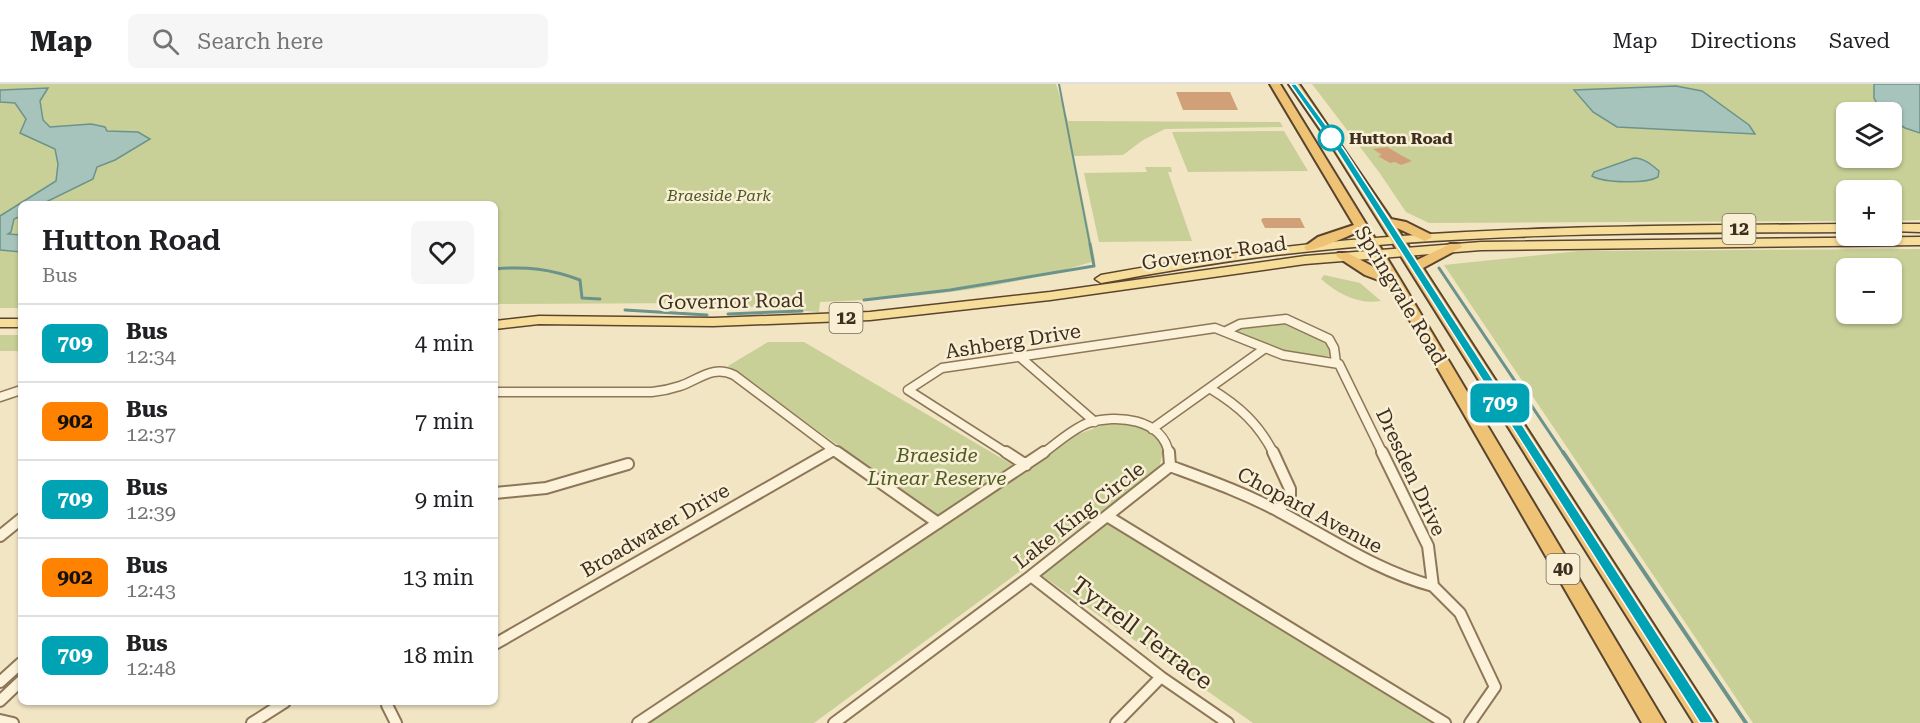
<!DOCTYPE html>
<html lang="en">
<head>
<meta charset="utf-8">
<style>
  body { margin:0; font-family:"Roboto Serif",serif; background:#f6f6f6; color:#202124; height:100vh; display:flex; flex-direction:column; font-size:22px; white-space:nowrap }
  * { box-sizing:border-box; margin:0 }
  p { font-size:20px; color:#757577 }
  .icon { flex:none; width:33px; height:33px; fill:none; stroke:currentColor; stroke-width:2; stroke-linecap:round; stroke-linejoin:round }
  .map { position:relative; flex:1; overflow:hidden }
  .details { position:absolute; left:18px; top:117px; width:480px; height:504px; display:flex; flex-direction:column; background:#fff; border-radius:9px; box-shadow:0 2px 4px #0004 }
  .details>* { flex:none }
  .badge { padding:0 12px; border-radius:9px; font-size:21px; line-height:39px }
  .fabs { position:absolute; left:1836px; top:18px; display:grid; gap:12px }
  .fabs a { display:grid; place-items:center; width:66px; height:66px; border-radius:9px; background:#fff; box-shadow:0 2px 4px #0004; font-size:30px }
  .map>.badge { position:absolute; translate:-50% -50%; box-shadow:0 0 0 3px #fff }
  .round { display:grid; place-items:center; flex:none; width:63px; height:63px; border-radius:9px; background:#f6f6f6 }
  .overview { display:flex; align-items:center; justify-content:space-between; height:102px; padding:0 24px }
  h1 { font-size:28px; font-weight:600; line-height:45px }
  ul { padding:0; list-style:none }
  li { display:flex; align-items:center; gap:18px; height:78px; padding:0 24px; border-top:2px solid #e0e0e0 }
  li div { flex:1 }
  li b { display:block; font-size:22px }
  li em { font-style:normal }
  li .badge { min-width:66px; font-weight:700; text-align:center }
  header { display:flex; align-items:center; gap:36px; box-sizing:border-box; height:84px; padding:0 30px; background:#fff; border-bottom:2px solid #e0e0e0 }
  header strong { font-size:28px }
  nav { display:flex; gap:33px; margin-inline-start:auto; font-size:21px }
  .search { width:420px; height:54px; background:#f6f6f6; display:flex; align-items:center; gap:15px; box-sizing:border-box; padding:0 21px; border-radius:9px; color:#757577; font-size:22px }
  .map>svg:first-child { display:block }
</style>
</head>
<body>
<header>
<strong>Map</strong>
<div class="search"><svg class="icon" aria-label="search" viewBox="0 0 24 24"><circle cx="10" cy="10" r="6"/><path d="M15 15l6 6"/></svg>Search here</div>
<nav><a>Map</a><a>Directions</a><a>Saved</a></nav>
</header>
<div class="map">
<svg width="1920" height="639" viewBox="0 0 1920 639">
  <rect width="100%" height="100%" fill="#f1e5c4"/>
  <path fill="#c8d097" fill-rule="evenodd" d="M0 0H1056L1068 37 1280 38 1283 43 1165 45 1143 56 1123 71 1074 72 1095 177C1006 205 913 215 820 218L819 228 700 219 495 220V120H21V224H0Z
    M1312 0H1920V136L1892 137V106H1846V137L1429 139 1406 128 1379 88ZM1846 28H1892V74H1846Z
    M1284 47 1308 87 1188 88 1172 48Z
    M1145 83H1171L1172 88H1168L1192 157 1099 158 1084 89 1147 88Z
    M1920 165V639H1753L1444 181 1579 167ZM1846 184H1892V230H1846Z
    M1324 191 1360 199 1381 217C1359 221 1338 210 1321 195Z
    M1283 236 1324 255 1331 271C1303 280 1260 258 1234 247L1236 243Z
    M0 251H21V267H0Z
    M768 258H804L1013 381 938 433 728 282Z
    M1114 337 1143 343 1164 362 1159 385 814 639H644L1076 351Z
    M1109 437 1431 639H1253L1041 491Z"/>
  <path fill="#a6c4bc" stroke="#6c938b" stroke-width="1.5" d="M1874 0H1920V49L1905 44 1892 36V28L1881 27 1874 14Z
    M1676 2 1702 7 1749 41 1755 50 1617 43 1593 28 1574 6Z
    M48 4 40 17 43 36 50 43 91 40 105 43 107 47 138 48 150 55 115 76 97 83 93 95 42 120H21V132L14 135 11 148 8 150 21 151V168L0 166V132L56 97 58 80 55 65 20 49 26 35 15 19 0 18V6Z
    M1634 74C1644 74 1652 81 1659 87L1658 93C1646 100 1604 99 1592 92L1594 88Z"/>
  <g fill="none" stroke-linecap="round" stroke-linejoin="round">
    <path stroke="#6c938b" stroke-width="2" d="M1059 0 1090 161"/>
    <path stroke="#6c938b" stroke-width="3" d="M1439 184 1564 370
      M495 185C526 182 551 185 580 196L582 214 600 215
      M864 216 950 206 1094 182 1090 160
      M625 226 707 231
      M728 230 802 227"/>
    <path stroke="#6c938b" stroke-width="4" d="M1563 368 1746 639"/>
  </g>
  <path fill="#d2a078" d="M1176 8H1230L1238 26H1183Z
    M1387 63 1399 70 1412 77 1401 81 1395 78 1390 79 1378 72 1382 71 1373 65Z
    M1263 134H1300L1305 144H1265L1261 136Z"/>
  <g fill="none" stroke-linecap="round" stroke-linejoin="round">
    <defs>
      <path id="minor-far1" d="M1226 247 1240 240 1286 235 1329 255 1334 264 1336 279
        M1020 273 1095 338
        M1211 305C1239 322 1259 340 1274 370
        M495 308H652C662 307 671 305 680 302 700 295 713 281 734 291L839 370
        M0 313 21 306
        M1152 345 1264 265
        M828 370 834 366
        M1008 370 908 306 942 284 1215 244 1283 271 1339 280 1383 370
        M1042 370C1056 360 1072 345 1088 339 1116 330 1163 334 1169 370"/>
      <path id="minor" d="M837 368 938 439
        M1006 368 1026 381
        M1273 368 1290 405V415L1277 426
        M1382 368 1428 462 1433 502 1460 529 1495 603 1470 639
        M1170 382C1208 396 1245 409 1280 428 1331 455 1377 487 1433 502
        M495 409 546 404 628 380
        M1107 432 1445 639
        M0 452 21 435
        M1031 492 1161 593 1228 639
        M495 560 830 368
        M0 598 21 579
        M0 617 21 597
        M387 621 396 639
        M0 636 13 639
        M252 639 285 618
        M638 639 1044 368
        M834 639 1031 492 1170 382 1169 368
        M1116 639 1161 593"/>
      <path id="primary" d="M1846 140V148C1659 149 1471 148 1285 170 1223 177 1162 188 1101 199L1095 195 1101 191C1162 180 1223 170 1285 163 1471 141 1659 142 1846 140Z
        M1920 140V148L1892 147V140Z
        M1920 153V161L1481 166 1305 180 1050 216 870 236 713 242 539 240 495 245V237L539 232 713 234 870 228 1050 208 1305 172 1481 158Z
        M0 235H21V243H0Z"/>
      <path id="trunk" d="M1270 0H1280L1401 197 1665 639H1642L1389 200 1365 191 1336 172 1338 169H1348L1381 187 1358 148C1347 152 1314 168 1306 166L1304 163 1318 153 1354 141Z
        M1289 0H1299L1391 135 1406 138 1430 150 1432 153 1425 157 1397 144 1417 176 1450 160H1460L1462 163 1423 184 1717 639H1694L1335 67Z"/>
    </defs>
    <use href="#minor-far1" stroke="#8e7759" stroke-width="11"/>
    <use href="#minor" stroke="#8e7759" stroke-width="14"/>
    <use href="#primary" stroke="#5b442d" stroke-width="3"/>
    <use href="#trunk" stroke="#5b442d" stroke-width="4"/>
    <use href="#minor-far1" stroke="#fbf2d9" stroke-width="8"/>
    <use href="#minor" stroke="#fbf2d9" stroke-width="10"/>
    <use href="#primary" fill="#f6dd9a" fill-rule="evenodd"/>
    <use href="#trunk" fill="#eec375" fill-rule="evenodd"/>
  </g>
  <path fill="#00a3b4" stroke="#fff" stroke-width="1.5" d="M1290 0H1296L1345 67 1712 634 1714 639H1700L1337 67Z"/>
  <circle fill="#fff" stroke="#00a3b4" stroke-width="3" cx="1331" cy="54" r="12"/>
  <g text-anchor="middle" stroke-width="5" stroke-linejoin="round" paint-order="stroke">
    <g font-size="16" font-weight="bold" fill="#3d2e1e" stroke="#f8efd5" text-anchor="start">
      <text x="1349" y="60">Hutton Road</text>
    </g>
    <g font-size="16" font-style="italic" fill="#4b5a23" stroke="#f8efd5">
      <text x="719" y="117">Braeside Park</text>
    </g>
    <g fill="#f8efd5" stroke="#756855" stroke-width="1.5">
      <rect x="1722.5" y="130" width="33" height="30" rx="4.5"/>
      <rect x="829.5" y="219" width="33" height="30" rx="4.5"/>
      <rect x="1546.5" y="470" width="33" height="30" rx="4.5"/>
    </g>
    <g font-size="18" font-weight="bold" fill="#3d2e1e">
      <text x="1739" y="151">12</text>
      <text x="846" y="240">12</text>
      <text x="1563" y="491">40</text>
    </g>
    <g font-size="20" fill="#3d2e1e" stroke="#f8efd5">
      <text transform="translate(1214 169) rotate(-8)" y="7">Governor Road</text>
      <text transform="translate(1401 211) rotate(59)" y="7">Springvale Road</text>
      <text transform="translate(731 217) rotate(-1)" y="7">Governor Road</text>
      <text transform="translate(1013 257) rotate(-9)" y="7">Ashberg Drive</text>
      <text transform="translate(1411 388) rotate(65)" y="7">Dresden Drive</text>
      <text transform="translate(1310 426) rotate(28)" y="7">Chopard Avenue</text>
      <text transform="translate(1079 431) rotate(-38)" y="7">Lake King Circle</text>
      <text transform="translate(655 446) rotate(-30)" y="7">Broadwater Drive</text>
    </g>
    <g font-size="20" font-style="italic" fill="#4b5a23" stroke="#f8efd5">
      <text x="937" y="378">Braeside<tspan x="937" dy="23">Linear Reserve</tspan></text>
    </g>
    <g font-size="24" fill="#3d2e1e" stroke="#f8efd5">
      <text transform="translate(1142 549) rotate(37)" y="8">Tyrrell Terrace</text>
    </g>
  </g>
</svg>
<div class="fabs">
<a><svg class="icon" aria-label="layers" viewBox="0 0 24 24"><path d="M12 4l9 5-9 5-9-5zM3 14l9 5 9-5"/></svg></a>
<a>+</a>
<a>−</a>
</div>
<b class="badge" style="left:1500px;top:319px;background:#00a3b4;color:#fff">709</b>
<section class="details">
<div class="overview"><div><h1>Hutton Road</h1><p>Bus</p></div><a class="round"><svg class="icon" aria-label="heart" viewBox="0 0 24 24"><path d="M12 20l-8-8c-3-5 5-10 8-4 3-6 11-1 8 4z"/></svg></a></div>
<ul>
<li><span class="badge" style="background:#00a3b4;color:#fff">709</span><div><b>Bus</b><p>12:34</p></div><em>4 min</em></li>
<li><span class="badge" style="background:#ff8200;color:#111">902</span><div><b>Bus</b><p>12:37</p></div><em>7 min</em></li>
<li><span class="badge" style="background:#00a3b4;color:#fff">709</span><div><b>Bus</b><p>12:39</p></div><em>9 min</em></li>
<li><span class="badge" style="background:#ff8200;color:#111">902</span><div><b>Bus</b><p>12:43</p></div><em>13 min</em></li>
<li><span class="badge" style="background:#00a3b4;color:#fff">709</span><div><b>Bus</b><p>12:48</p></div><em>18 min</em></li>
</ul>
</section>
</div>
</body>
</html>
